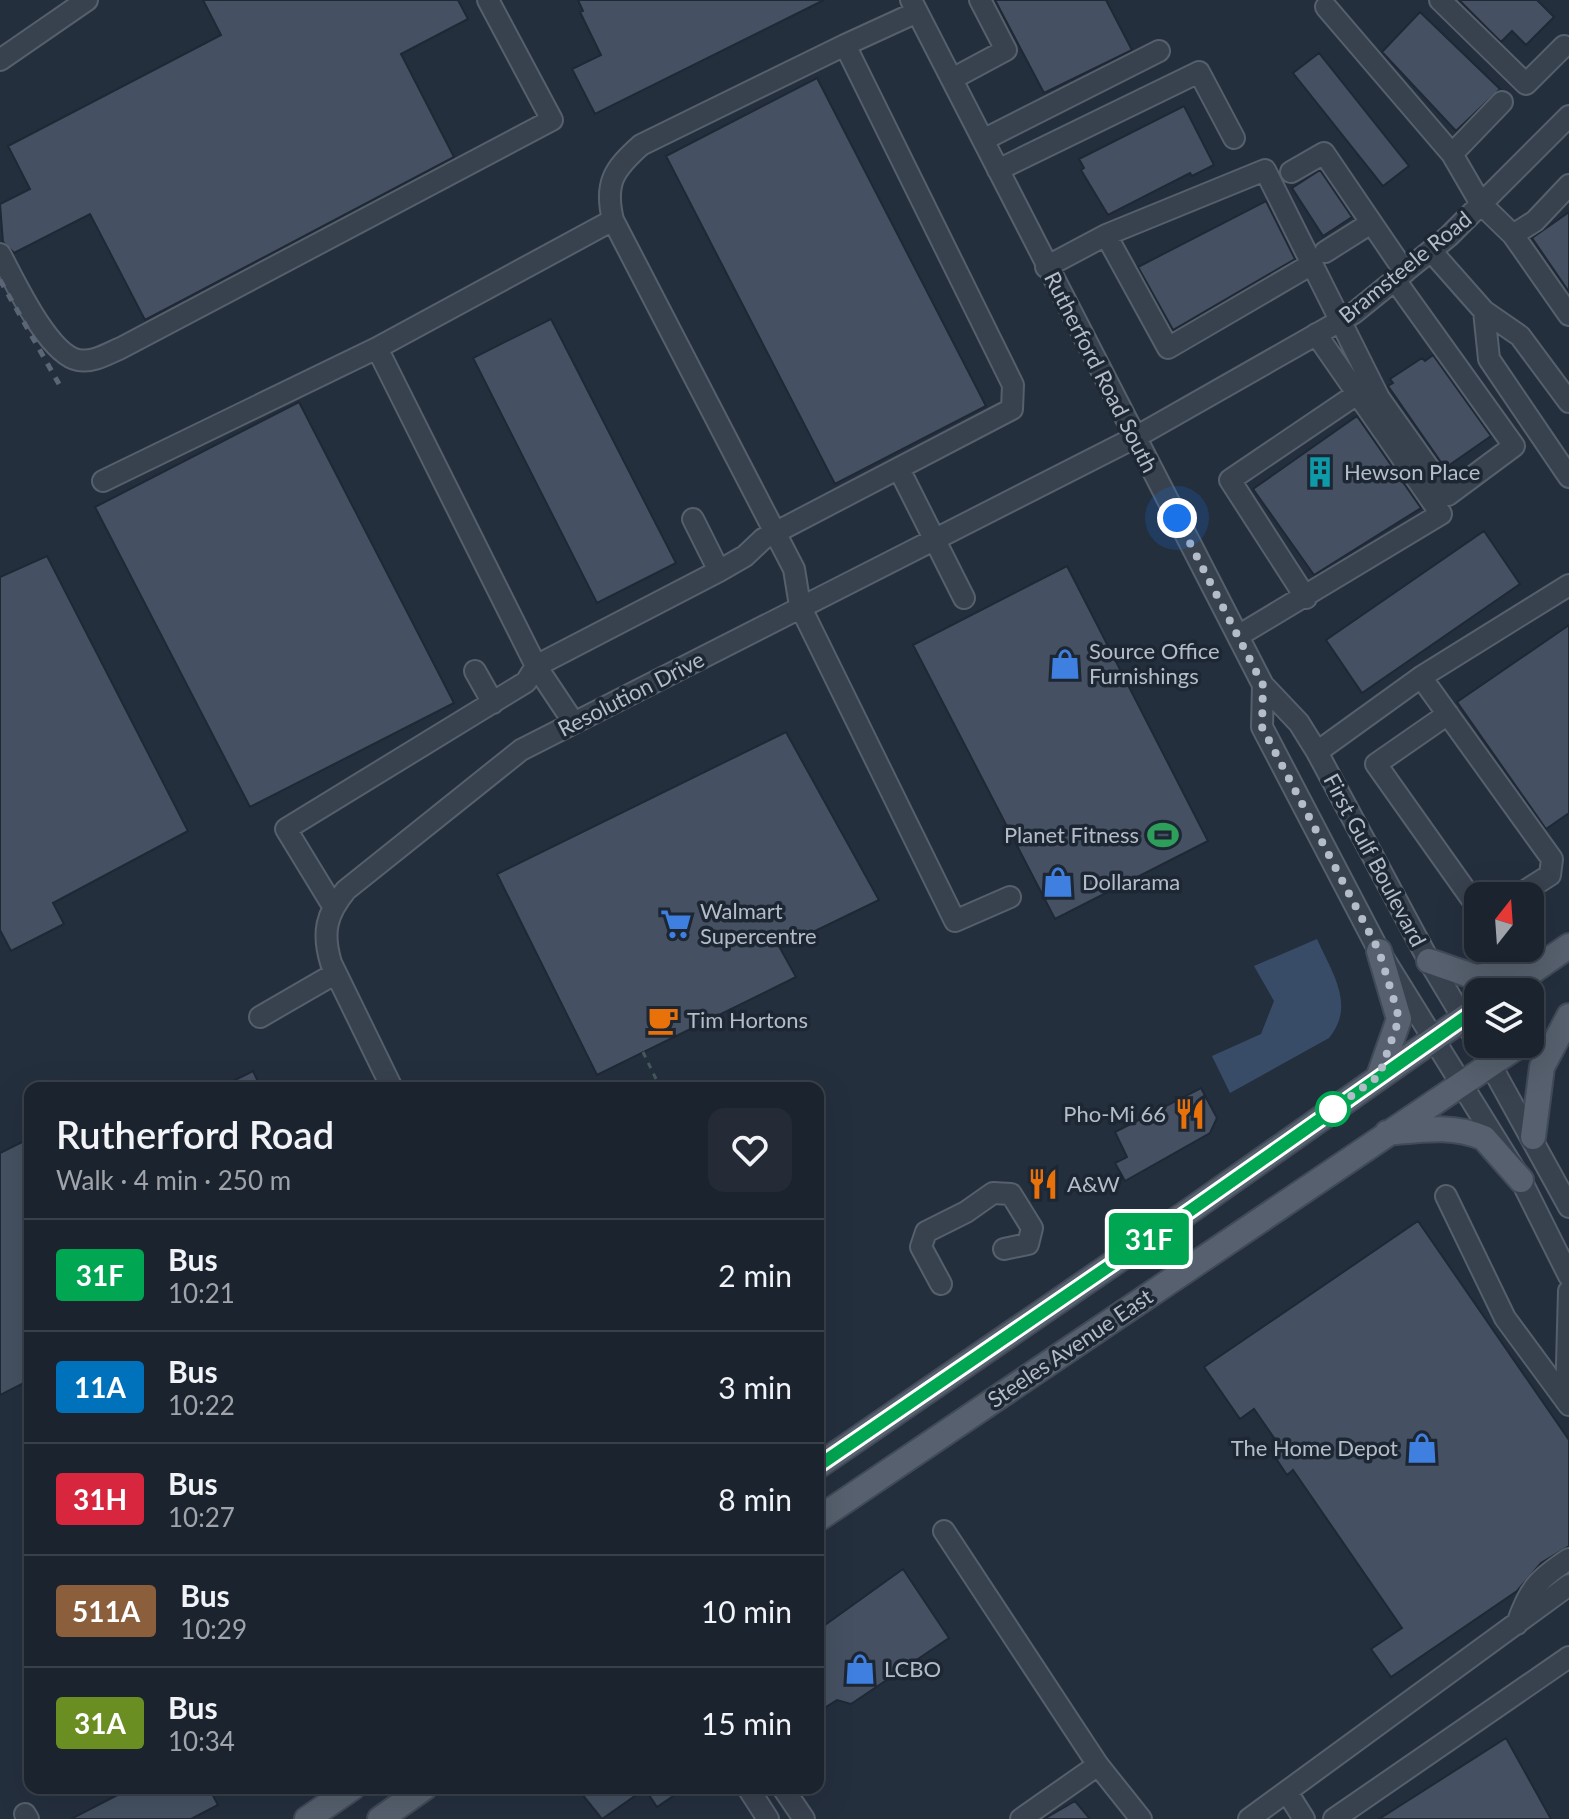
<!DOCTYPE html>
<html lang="en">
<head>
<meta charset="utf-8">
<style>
  body { margin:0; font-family:Lato,sans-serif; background:#242b36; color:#f1f3f6; height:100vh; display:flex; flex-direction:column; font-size:30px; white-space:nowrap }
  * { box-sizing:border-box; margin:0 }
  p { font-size:26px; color:#a0a4aa }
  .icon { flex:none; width:44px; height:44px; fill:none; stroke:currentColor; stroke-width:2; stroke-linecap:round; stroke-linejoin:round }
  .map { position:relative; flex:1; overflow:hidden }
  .panel { position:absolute; left:24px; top:1082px; width:800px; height:712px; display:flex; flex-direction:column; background:#1b232e; border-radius:16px; box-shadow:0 8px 32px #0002,0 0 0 2px #39404a }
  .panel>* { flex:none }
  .badge { padding:0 16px; border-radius:6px; font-size:28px; line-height:52px }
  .needle { width:52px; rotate:17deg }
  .buttons { position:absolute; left:1464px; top:882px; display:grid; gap:16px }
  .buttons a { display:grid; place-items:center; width:80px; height:80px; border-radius:16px; background:#1b232e; box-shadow:0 8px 32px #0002,0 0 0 2px #39404a; font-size:40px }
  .you { position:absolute; width:40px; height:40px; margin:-20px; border:6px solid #fff; border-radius:50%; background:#1a73e8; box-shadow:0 0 0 12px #1a73e833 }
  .map>.badge { position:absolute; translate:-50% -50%; box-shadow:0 0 0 4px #fff }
  .round { display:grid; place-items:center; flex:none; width:84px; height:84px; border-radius:16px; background:#242b36 }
  .headline { display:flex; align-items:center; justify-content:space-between; height:136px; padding:0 32px }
  h1 { font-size:38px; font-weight:600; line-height:60px }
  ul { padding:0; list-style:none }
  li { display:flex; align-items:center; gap:24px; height:112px; padding:0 32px; border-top:2px solid #39404a }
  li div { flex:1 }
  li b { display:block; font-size:30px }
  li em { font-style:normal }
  li .badge { min-width:88px; font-weight:700; text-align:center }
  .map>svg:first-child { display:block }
</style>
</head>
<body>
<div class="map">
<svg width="1569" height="1819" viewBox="0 0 1569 1819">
  <rect width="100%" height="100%" fill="#242f3e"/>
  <path fill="#394c67" d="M1317 939C1332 973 1356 1005 1329 1038L1230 1093 1212 1056 1261 1034 1274 1001 1254 966Z"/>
  <path fill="#455162" stroke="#1f2835" stroke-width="2" d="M203 0H458L468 19 401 54 454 157 145 320 90 214 14 253 3 242 0 204 30 189 8 146 221 35Z
    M578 0H824L595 114 572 69 601 55 580 12 583 11Z
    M995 0H1106L1132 50 1044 93Z
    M1459 0H1537L1554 17 1526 45 1512 31 1501 42Z
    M1420 12 1500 89 1456 131 1382 52Z
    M1319 53 1409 166 1383 186 1293 73Z
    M817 78 986 406 835 484 666 156Z
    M1184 106 1214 165 1192 176 1190 173 1108 215 1081 170 1084 168 1079 159Z
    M1320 170 1352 217 1323 236 1292 188Z
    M1266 201 1295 259 1173 330 1138 267Z
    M1569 212V292L1532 238Z
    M551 319 676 563 597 603 473 358Z
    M1433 355 1491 436 1445 468 1388 386 1393 383 1390 379 1422 358 1425 361Z
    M299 402 454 703 250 807 95 507Z
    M1357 416 1421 508 1314 575 1253 489Z
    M1484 531 1520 584 1362 693 1326 640Z
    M47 556 188 831 53 903 64 924 11 951 0 930V577Z
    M1067 566 1208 841 1055 919 913 645Z
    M1569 625V813L1546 829 1457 702Z
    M786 732 879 900 780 948 796 977 597 1075 497 874Z
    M253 1071 261 1088H219Z
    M1201 1088 1217 1118 1210 1133 1125 1181 1115 1163 1127 1157 1115 1132Z
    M30 1138V1380L0 1395V1153Z
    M1418 1221 1569 1440V1546L1541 1563 1517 1591 1391 1677 1371 1649 1402 1628 1293 1470 1287 1475 1271 1451 1279 1445 1254 1409 1240 1419 1204 1367Z
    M903 1569 949 1638 851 1704 837 1700 818 1712V1630Z
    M1506 1738 1551 1819H1379Z
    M131 1788H209L218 1805 191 1819H71Z
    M577 1788H685L657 1807 645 1789 602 1819Z
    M1075 1801 1090 1819H1044Z"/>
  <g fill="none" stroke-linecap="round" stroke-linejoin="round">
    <defs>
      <path id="minor" d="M911 0 1263 685 1262 727 1379 951 1521 1180 1569 1276
        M1440 0 1526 84 1564 46
        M1326 7 1452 154 1481 204 1513 235 1569 315
        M0 60 87 0
        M952 79 1006 50 980 0
        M983 140 1159 51
        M1452 154 1502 102
        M998 170 1199 72 1234 138
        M1291 172 1324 153 1405 272
        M613 220C604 183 614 169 641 145L845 45
        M1513 235 1535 221 1569 185
        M1431 251 1484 311 1520 336 1569 402
        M1325 252 1371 223
        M0 254C14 280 48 354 78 360 93 363 107 354 121 348L552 120 488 0
        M1312 264 1379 398 1448 495 1514 446 1395 280
        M1046 267 1106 235 1265 170 1312 264 1168 348 1106 235
        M1484 311 1489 359 1569 477
        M377 348 536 666 574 723
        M899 469 964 598
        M103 481 377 348 613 220 794 569 800 606 955 921 1010 897
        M693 519 719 571
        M1306 598 1230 480 1357 394
        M1238 636 1441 514 1316 334
        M475 671 493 703
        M1421 677 1552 859 1550 875 1517 896
        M1263 685 1299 723 1317 752 1429 961 1478 1043
        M1448 714 1376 764 1478 908
        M1317 752 1421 677 1569 585
        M333 906 286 829 526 682 536 666 719 571 745 556 763 539 1012 409 1013 385 845 45 917 12
        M260 1017 336 973
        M1483 1051 1569 1207
        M392 1088 331 963C322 933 326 914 346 890L521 750 1136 437 1354 313 1449 236 1569 116
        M1446 1196 1505 1318 1569 1405
        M941 1284 921 1247 926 1232 966 1212 993 1193 1011 1194 1032 1228 1028 1244 1004 1249
        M1566 1401 1569 1291
        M944 1531 1098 1765 1141 1819
        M1517 1624C1529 1589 1538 1579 1569 1559
        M748 1788 768 1819
        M783 1788 804 1819
        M1287 1792 1304 1819
        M25 1814 28 1819
        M1021 1819 1098 1765
        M1249 1819 1569 1585
        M1334 1819 1569 1657"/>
      <path id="major" d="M1429 961 1475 977 1533 971
        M1502 992 1569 946
        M1379 1076 1399 1019 1379 951
        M1387 1133C1420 1130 1452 1124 1484 1138L1521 1180
        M1533 1137 1542 1067 1569 1016
        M818 1466 1191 1210 1478 1008
        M818 1519 1521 1044
        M307 1819 352 1788
        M380 1819 424 1788"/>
    </defs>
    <use href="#minor" stroke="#565f6c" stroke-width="24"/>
    <use href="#major" stroke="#414a57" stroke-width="28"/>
    <path stroke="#44595c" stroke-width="3" stroke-dasharray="6 6" stroke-linecap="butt" d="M643 1052 657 1081"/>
    <use href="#minor" stroke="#38414e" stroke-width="20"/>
    <use href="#major" stroke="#56606e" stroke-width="24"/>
    <path stroke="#5a6575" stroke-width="5" stroke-dasharray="8 8" stroke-linecap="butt" d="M0 280 59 384"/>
  </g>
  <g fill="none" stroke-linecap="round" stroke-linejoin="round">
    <defs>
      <path id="line" d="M818 1466 1191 1210 1478 1008"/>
    </defs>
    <use href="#line" stroke="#fff" stroke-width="18"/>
    <use href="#line" stroke="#00a651" stroke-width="12"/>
    <path stroke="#b4bcc9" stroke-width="8" stroke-dasharray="0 14.4" d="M1177 518 1263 685 1262 727 1379 951 1396 1007 1399 1019 1379 1076 1333 1109"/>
  </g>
  <defs>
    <symbol id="building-bare" viewBox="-9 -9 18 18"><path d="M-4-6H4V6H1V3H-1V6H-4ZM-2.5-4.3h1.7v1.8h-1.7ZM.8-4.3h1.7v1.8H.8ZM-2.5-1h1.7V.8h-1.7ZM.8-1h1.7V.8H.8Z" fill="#0f9aa8" stroke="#1d2633" stroke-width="2.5" paint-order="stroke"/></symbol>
    <symbol id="shop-bare" viewBox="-9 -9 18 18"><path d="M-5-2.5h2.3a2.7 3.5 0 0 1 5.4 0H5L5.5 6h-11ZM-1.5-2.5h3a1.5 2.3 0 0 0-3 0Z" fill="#3f7fe0" stroke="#1d2633" stroke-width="2.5" paint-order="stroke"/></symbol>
    <symbol id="stadium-bare" viewBox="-9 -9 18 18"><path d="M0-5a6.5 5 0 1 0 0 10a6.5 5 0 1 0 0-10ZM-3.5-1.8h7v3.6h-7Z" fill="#2e9e5b" stroke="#1d2633" stroke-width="2.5" paint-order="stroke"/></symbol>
    <symbol id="supermarket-bare" viewBox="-9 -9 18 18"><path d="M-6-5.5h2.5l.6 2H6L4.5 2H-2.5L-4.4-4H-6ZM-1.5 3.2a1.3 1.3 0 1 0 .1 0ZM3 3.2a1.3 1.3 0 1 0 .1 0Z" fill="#3f7fe0" stroke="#1d2633" stroke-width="2.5" paint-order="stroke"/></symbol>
    <symbol id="cafe-bare" viewBox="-9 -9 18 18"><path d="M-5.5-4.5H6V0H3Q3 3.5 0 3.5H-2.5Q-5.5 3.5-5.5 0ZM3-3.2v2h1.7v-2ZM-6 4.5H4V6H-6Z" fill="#e8710a" stroke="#1d2633" stroke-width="2.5" paint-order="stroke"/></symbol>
    <symbol id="restaurant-bare" viewBox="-9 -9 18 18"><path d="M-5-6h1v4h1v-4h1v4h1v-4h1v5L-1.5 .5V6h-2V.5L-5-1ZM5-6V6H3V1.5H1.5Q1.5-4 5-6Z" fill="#e8710a" stroke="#1d2633" stroke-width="2.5" paint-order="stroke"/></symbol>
  </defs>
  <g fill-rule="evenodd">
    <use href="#building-bare" x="1298" y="450" width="44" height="44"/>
    <use href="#shop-bare" x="1043" y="642" width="44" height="44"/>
    <use href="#stadium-bare" x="1141" y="813" width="44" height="44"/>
    <use href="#shop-bare" x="1036" y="860" width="44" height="44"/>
    <use href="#supermarket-bare" x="654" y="902" width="44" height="44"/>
    <use href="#cafe-bare" x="641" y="998" width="44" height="44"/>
    <use href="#restaurant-bare" x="1168" y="1092" width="44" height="44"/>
    <use href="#restaurant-bare" x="1021" y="1162" width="44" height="44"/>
    <use href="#shop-bare" x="1400" y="1426" width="44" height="44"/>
    <use href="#shop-bare" x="838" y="1647" width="44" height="44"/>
  </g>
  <circle fill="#fff" stroke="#00a651" stroke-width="4" cx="1333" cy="1109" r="16"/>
  <g text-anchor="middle" stroke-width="7" stroke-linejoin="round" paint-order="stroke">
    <g font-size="22" fill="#b4bcc9" stroke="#1d2633">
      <text transform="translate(1405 267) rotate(-39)" y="8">Bramsteele Road</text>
      <text transform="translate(1101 372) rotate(63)" y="8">Rutherford Road South</text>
      <text transform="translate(631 694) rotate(-27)" y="8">Resolution Drive</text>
      <text transform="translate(1375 860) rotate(62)" y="8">First Gulf Boulevard</text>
      <text transform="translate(1070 1348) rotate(-34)" y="8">Steeles Avenue East</text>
    </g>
    <g font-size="22" fill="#b4bcc9" stroke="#1d2633" text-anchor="start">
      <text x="1344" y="480">Hewson Place</text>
      <text x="1089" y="659">Source Office<tspan x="1089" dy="25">Furnishings</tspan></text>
      <text x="1139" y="843" text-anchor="end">Planet Fitness</text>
      <text x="1082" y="890">Dollarama</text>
      <text x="700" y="919">Walmart<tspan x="700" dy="25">Supercentre</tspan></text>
      <text x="687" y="1028">Tim Hortons</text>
      <text x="1166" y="1122" text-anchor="end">Pho-Mi 66</text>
      <text x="1067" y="1192">A&amp;W</text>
      <text x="1398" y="1456" text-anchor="end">The Home Depot</text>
      <text x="884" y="1677">LCBO</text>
    </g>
  </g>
</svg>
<div class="buttons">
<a><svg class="needle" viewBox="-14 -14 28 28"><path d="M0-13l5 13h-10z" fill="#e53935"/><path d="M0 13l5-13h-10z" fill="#a0a4aa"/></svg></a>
<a><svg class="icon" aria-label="layers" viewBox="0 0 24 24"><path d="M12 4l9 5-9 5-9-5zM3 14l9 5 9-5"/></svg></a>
</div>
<div class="you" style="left:1177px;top:518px"></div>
<b class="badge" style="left:1149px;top:1239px;background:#00a651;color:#fff">31F</b>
<section class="panel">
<div class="headline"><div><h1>Rutherford Road</h1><p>Walk · 4 min · 250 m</p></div><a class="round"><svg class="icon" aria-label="heart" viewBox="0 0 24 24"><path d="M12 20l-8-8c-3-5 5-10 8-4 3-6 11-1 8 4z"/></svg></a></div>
<ul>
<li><span class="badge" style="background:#00a651;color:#fff">31F</span><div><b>Bus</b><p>10:21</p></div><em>2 min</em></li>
<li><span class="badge" style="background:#0072bc;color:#fff">11A</span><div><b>Bus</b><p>10:22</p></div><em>3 min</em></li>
<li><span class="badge" style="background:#d7263d;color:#fff">31H</span><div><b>Bus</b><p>10:27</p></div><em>8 min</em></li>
<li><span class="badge" style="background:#8b5e3c;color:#fff">511A</span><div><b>Bus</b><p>10:29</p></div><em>10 min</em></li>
<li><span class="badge" style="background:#6b8e23;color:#fff">31A</span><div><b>Bus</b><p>10:34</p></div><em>15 min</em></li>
</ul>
</section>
</div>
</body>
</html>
